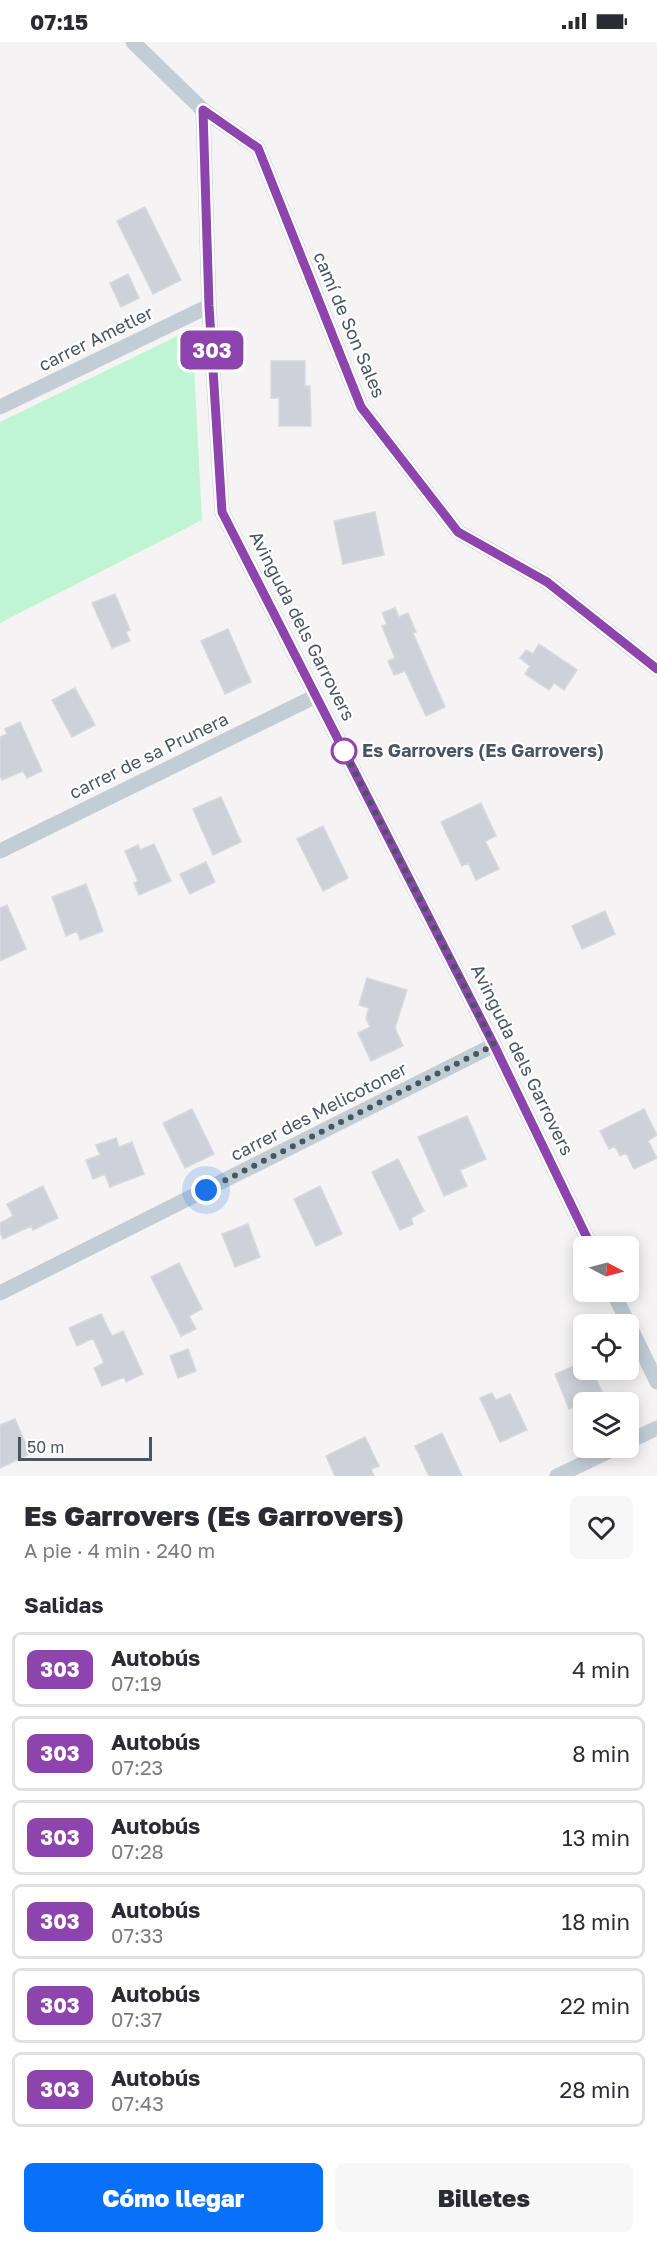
<!DOCTYPE html>
<html lang="es">
<head>
<meta charset="utf-8">
<style>
  body { margin:0; font-family:"Golos Text",sans-serif; background:#f7f7f7; color:#2b2b33; height:100vh; display:flex; flex-direction:column; font-size:22px; white-space:nowrap }
  * { box-sizing:border-box; margin:0 }
  p { font-size:20px; color:#7c7c81 }
  .icon { flex:none; width:33px; height:33px; fill:none; stroke:currentColor; stroke-width:2; stroke-linecap:round; stroke-linejoin:round }
  .map { position:relative; height:1434px; overflow:hidden }
  .sheet { display:flex; flex-direction:column; background:#fff; flex:1 }
  .sheet>* { flex:none }
  .badge { padding:0 12px; border-radius:9px; font-size:21px; line-height:39px }
  .needle { width:39px; rotate:96deg }
  .tools { position:absolute; left:573px; top:1194px; display:grid; gap:12px }
  .tools a { display:grid; place-items:center; width:66px; height:66px; border-radius:9px; background:#fff; box-shadow:0 3px 15px #0003; font-size:30px }
  .scale { position:absolute; left:18px; bottom:15px; width:134px; box-sizing:border-box; padding-left:6px; border:3px solid #485662; border-top:0; font-size:16px; line-height:21px; white-space:nowrap; color:#485662; -webkit-text-stroke:4px #fff; paint-order:stroke }
  .you { position:absolute; width:30px; height:30px; margin:-15px; border:4px solid #fff; border-radius:50%; background:#1a73e8; box-shadow:0 0 0 9px #1a73e833 }
  .map>.badge { position:absolute; translate:-50% -50%; box-shadow:0 0 0 3px #fff }
  h2 { padding:0 24px; font-size:22px; line-height:54px }
  .round { display:grid; place-items:center; flex:none; width:63px; height:63px; border-radius:9px; background:#f7f7f7 }
  .overview { display:flex; align-items:center; justify-content:space-between; height:102px; padding:0 24px }
  h1 { font-size:28px; font-weight:800; line-height:45px }
  .action { display:flex; gap:12px; margin-top:auto; padding:12px 24px }
  .action a { flex:1; height:69px; border-radius:9px; background:#0971f8; color:#fff; font-size:24px; font-weight:800; line-height:69px; text-align:center }
  .action a+a { background:#f7f7f7; color:#2b2b33 }
  ul { padding:0; list-style:none }
  li { display:flex; align-items:center; gap:18px; height:75px; margin:0 12px 9px; padding:0 12px; border:3px solid #e1e1e2; border-radius:9px }
  li div { flex:1 }
  li b { display:block; font-size:22px }
  li em { font-style:normal }
  li .badge { min-width:66px; font-weight:700; text-align:center }
  .status { display:flex; justify-content:space-between; align-items:center; height:42px; padding:0 30px; background:#fff; direction:ltr }
  .status svg { height:16px; fill:currentColor }
  .map>svg:first-child { display:block }
</style>
</head>
<body>
<div class="status"><b>07:15</b><svg viewBox="0 0 49 12"><path d="M0 12V9h3v3zM5 12V6h3v6zM10 12V3h3v9zM15 12V0h3v12zM26 1h20v11H26zM47 4h2v5h-2z"/></svg></div>
<div class="map">
<svg width="657" height="1434" viewBox="0 0 657 1434">
  <rect width="100%" height="100%" fill="#f5f3f3"/>
  <path fill="#bff5d4" d="M192 287 202 478 0 581V380Z"/>
  <path fill="#ced1d8" stroke="#d6d9de" stroke-width="1.5" d="M145 165 181 238 153 252 117 179Z
    M128 232 139 256 121 265 110 241Z
    M271 319H305V344H310L311 384H279V356H271Z
    M375 470 384 513 343 522 334 479Z
    M115 552 130 588 126 590 130 599 112 606 92 561Z
    M395 566 399 575 408 571 416 590 413 591 445 665 426 674 405 629 394 633 388 619 395 616 382 584 387 582 382 571Z
    M228 587 251 640 225 652 201 599Z
    M539 602 577 628 564 648 554 641 549 648 525 632 530 624 520 616 526 608 533 612Z
    M75 646 95 683 72 695 52 658Z
    M20 680 42 729 27 736 23 729 2 738 0 733V695L7 692 5 687Z
    M221 755 241 800 213 813 193 767Z
    M481 761 496 794 485 799 499 827 476 838 468 821 462 824 441 780Z
    M323 784 348 836 323 849 297 797Z
    M154 802 171 839 139 853 134 841 138 839 125 809 138 803 140 808Z
    M206 820 215 840 190 852 180 832Z
    M86 842 103 889 80 898 77 889 66 894 52 855Z
    M7 863 26 907 0 919V866Z
    M605 869 615 892 582 907 572 884Z
    M367 936 407 948 395 986 403 1004 371 1019 358 991 370 985 366 976 369 966 359 963Z
    M192 1067 214 1112 185 1126 163 1081Z
    M644 1067 657 1093 648 1099 657 1116 634 1127 626 1111 620 1114 615 1104 609 1107 600 1089Z
    M467 1074 486 1117 460 1128 467 1144 444 1154 418 1095Z
    M116 1096 119 1105 132 1100 144 1132 110 1145 105 1132 93 1137 86 1118 100 1113 96 1103Z
    M398 1117 424 1169 411 1176 413 1182 400 1188 372 1130Z
    M43 1144 58 1176 33 1188 31 1184 3 1197 0 1190V1181L13 1174 7 1162Z
    M320 1144 342 1192 316 1204 294 1157Z
    M248 1182 260 1215 235 1225 222 1192Z
    M179 1221 202 1267 189 1274 196 1287 181 1294 151 1235Z
    M101 1272 112 1294 123 1289 143 1332 126 1340 124 1335 102 1344 94 1326 104 1321 93 1296 77 1304 69 1286Z
    M188 1307 196 1329 178 1336 170 1314Z
    M584 1320V1328H592L603 1352 588 1359 589 1360H584V1376L582 1377 576 1364 569 1367 555 1332Z
    M492 1351 496 1358 510 1352 527 1388 500 1400 480 1356Z
    M15 1377 30 1412 0 1426V1383Z
    M442 1391 462 1434H429L415 1404Z
    M365 1395 379 1424 371 1427 374 1434H335L326 1414Z"/>
  <g fill="none" stroke-linecap="round" stroke-linejoin="round">
    <path stroke="#c3cdd5" stroke-width="15" d="M133 0 203 68 258 106 361 365 458 490 547 540 657 627
      M203 68 209 264 222 470 494 1003 591 1204
      M0 365 209 264
      M0 809 316 654
      M613 1250 657 1340
      M0 1251 494 1003
      M628 1400 657 1386
      M557 1434 616 1406"/>
  </g>
  <g fill="none" stroke-linecap="round" stroke-linejoin="round">
    <defs>
      <path id="line" d="M591 1204 494 1003 222 470 209 264 203 68 258 106 361 365 458 490 547 540 657 627"/>
    </defs>
    <use href="#line" stroke="#fff" stroke-width="14"/>
    <use href="#line" stroke="#8e44ad" stroke-width="9"/>
    <path stroke="#485662" stroke-width="6" stroke-dasharray="0 10.8" d="M206 1148 494 1003 344 709"/>
  </g>
  <circle fill="#fff" stroke="#8e44ad" stroke-width="3" cx="344" cy="709" r="12"/>
  <g text-anchor="middle" stroke-width="4.5" stroke-linejoin="round" paint-order="stroke">
    <g font-size="18" fill="#485662" stroke="#fff">
      <text transform="translate(349 283) rotate(67)" y="6">camí de Son Sales</text>
      <text transform="translate(96 297) rotate(-26)" y="6">carrer Ametler</text>
      <text transform="translate(302 584) rotate(63)" y="6">Avinguda dels Garrovers</text>
      <text transform="translate(149 714) rotate(-26)" y="6">carrer de sa Prunera</text>
      <text transform="translate(522 1018) rotate(64)" y="6">Avinguda dels Garrovers</text>
      <text transform="translate(319 1070) rotate(-27)" y="6">carrer des Melicotoner</text>
    </g>
    <g font-size="18" font-weight="bold" fill="#485662" stroke="#fff" text-anchor="start">
      <text x="362" y="715">Es Garrovers (Es Garrovers)</text>
    </g>
  </g>
</svg>
<div class="tools">
<a><svg class="needle" viewBox="-14 -14 28 28"><path d="M0-13l5 13h-10z" fill="#e53935"/><path d="M0 13l5-13h-10z" fill="#7c7c81"/></svg></a>
<a><svg class="icon" aria-label="locate" viewBox="0 0 24 24"><circle cx="12" cy="12" r="6"/><path d="M12 2v4M12 18v4M2 12h4M18 12h4"/></svg></a>
<a><svg class="icon" aria-label="layers" viewBox="0 0 24 24"><path d="M12 4l9 5-9 5-9-5zM3 14l9 5 9-5"/></svg></a>
</div>
<div class="scale">50 m</div>
<div class="you" style="left:206px;top:1148px"></div>
<b class="badge" style="left:212px;top:308px;background:#8e44ad;color:#fff">303</b>
</div>
<section class="sheet">
<div class="overview"><div><h1>Es Garrovers (Es Garrovers)</h1><p>A pie · 4 min · 240 m</p></div><a class="round"><svg class="icon" aria-label="heart" viewBox="0 0 24 24"><path d="M12 20l-8-8c-3-5 5-10 8-4 3-6 11-1 8 4z"/></svg></a></div>
<h2>Salidas</h2>
<ul>
<li><span class="badge" style="background:#8e44ad;color:#fff">303</span><div><b>Autobús</b><p>07:19</p></div><em>4 min</em></li>
<li><span class="badge" style="background:#8e44ad;color:#fff">303</span><div><b>Autobús</b><p>07:23</p></div><em>8 min</em></li>
<li><span class="badge" style="background:#8e44ad;color:#fff">303</span><div><b>Autobús</b><p>07:28</p></div><em>13 min</em></li>
<li><span class="badge" style="background:#8e44ad;color:#fff">303</span><div><b>Autobús</b><p>07:33</p></div><em>18 min</em></li>
<li><span class="badge" style="background:#8e44ad;color:#fff">303</span><div><b>Autobús</b><p>07:37</p></div><em>22 min</em></li>
<li><span class="badge" style="background:#8e44ad;color:#fff">303</span><div><b>Autobús</b><p>07:43</p></div><em>28 min</em></li>
</ul>
<div class="action"><a>Cómo llegar</a><a>Billetes</a></div>
</section>
</body>
</html>
